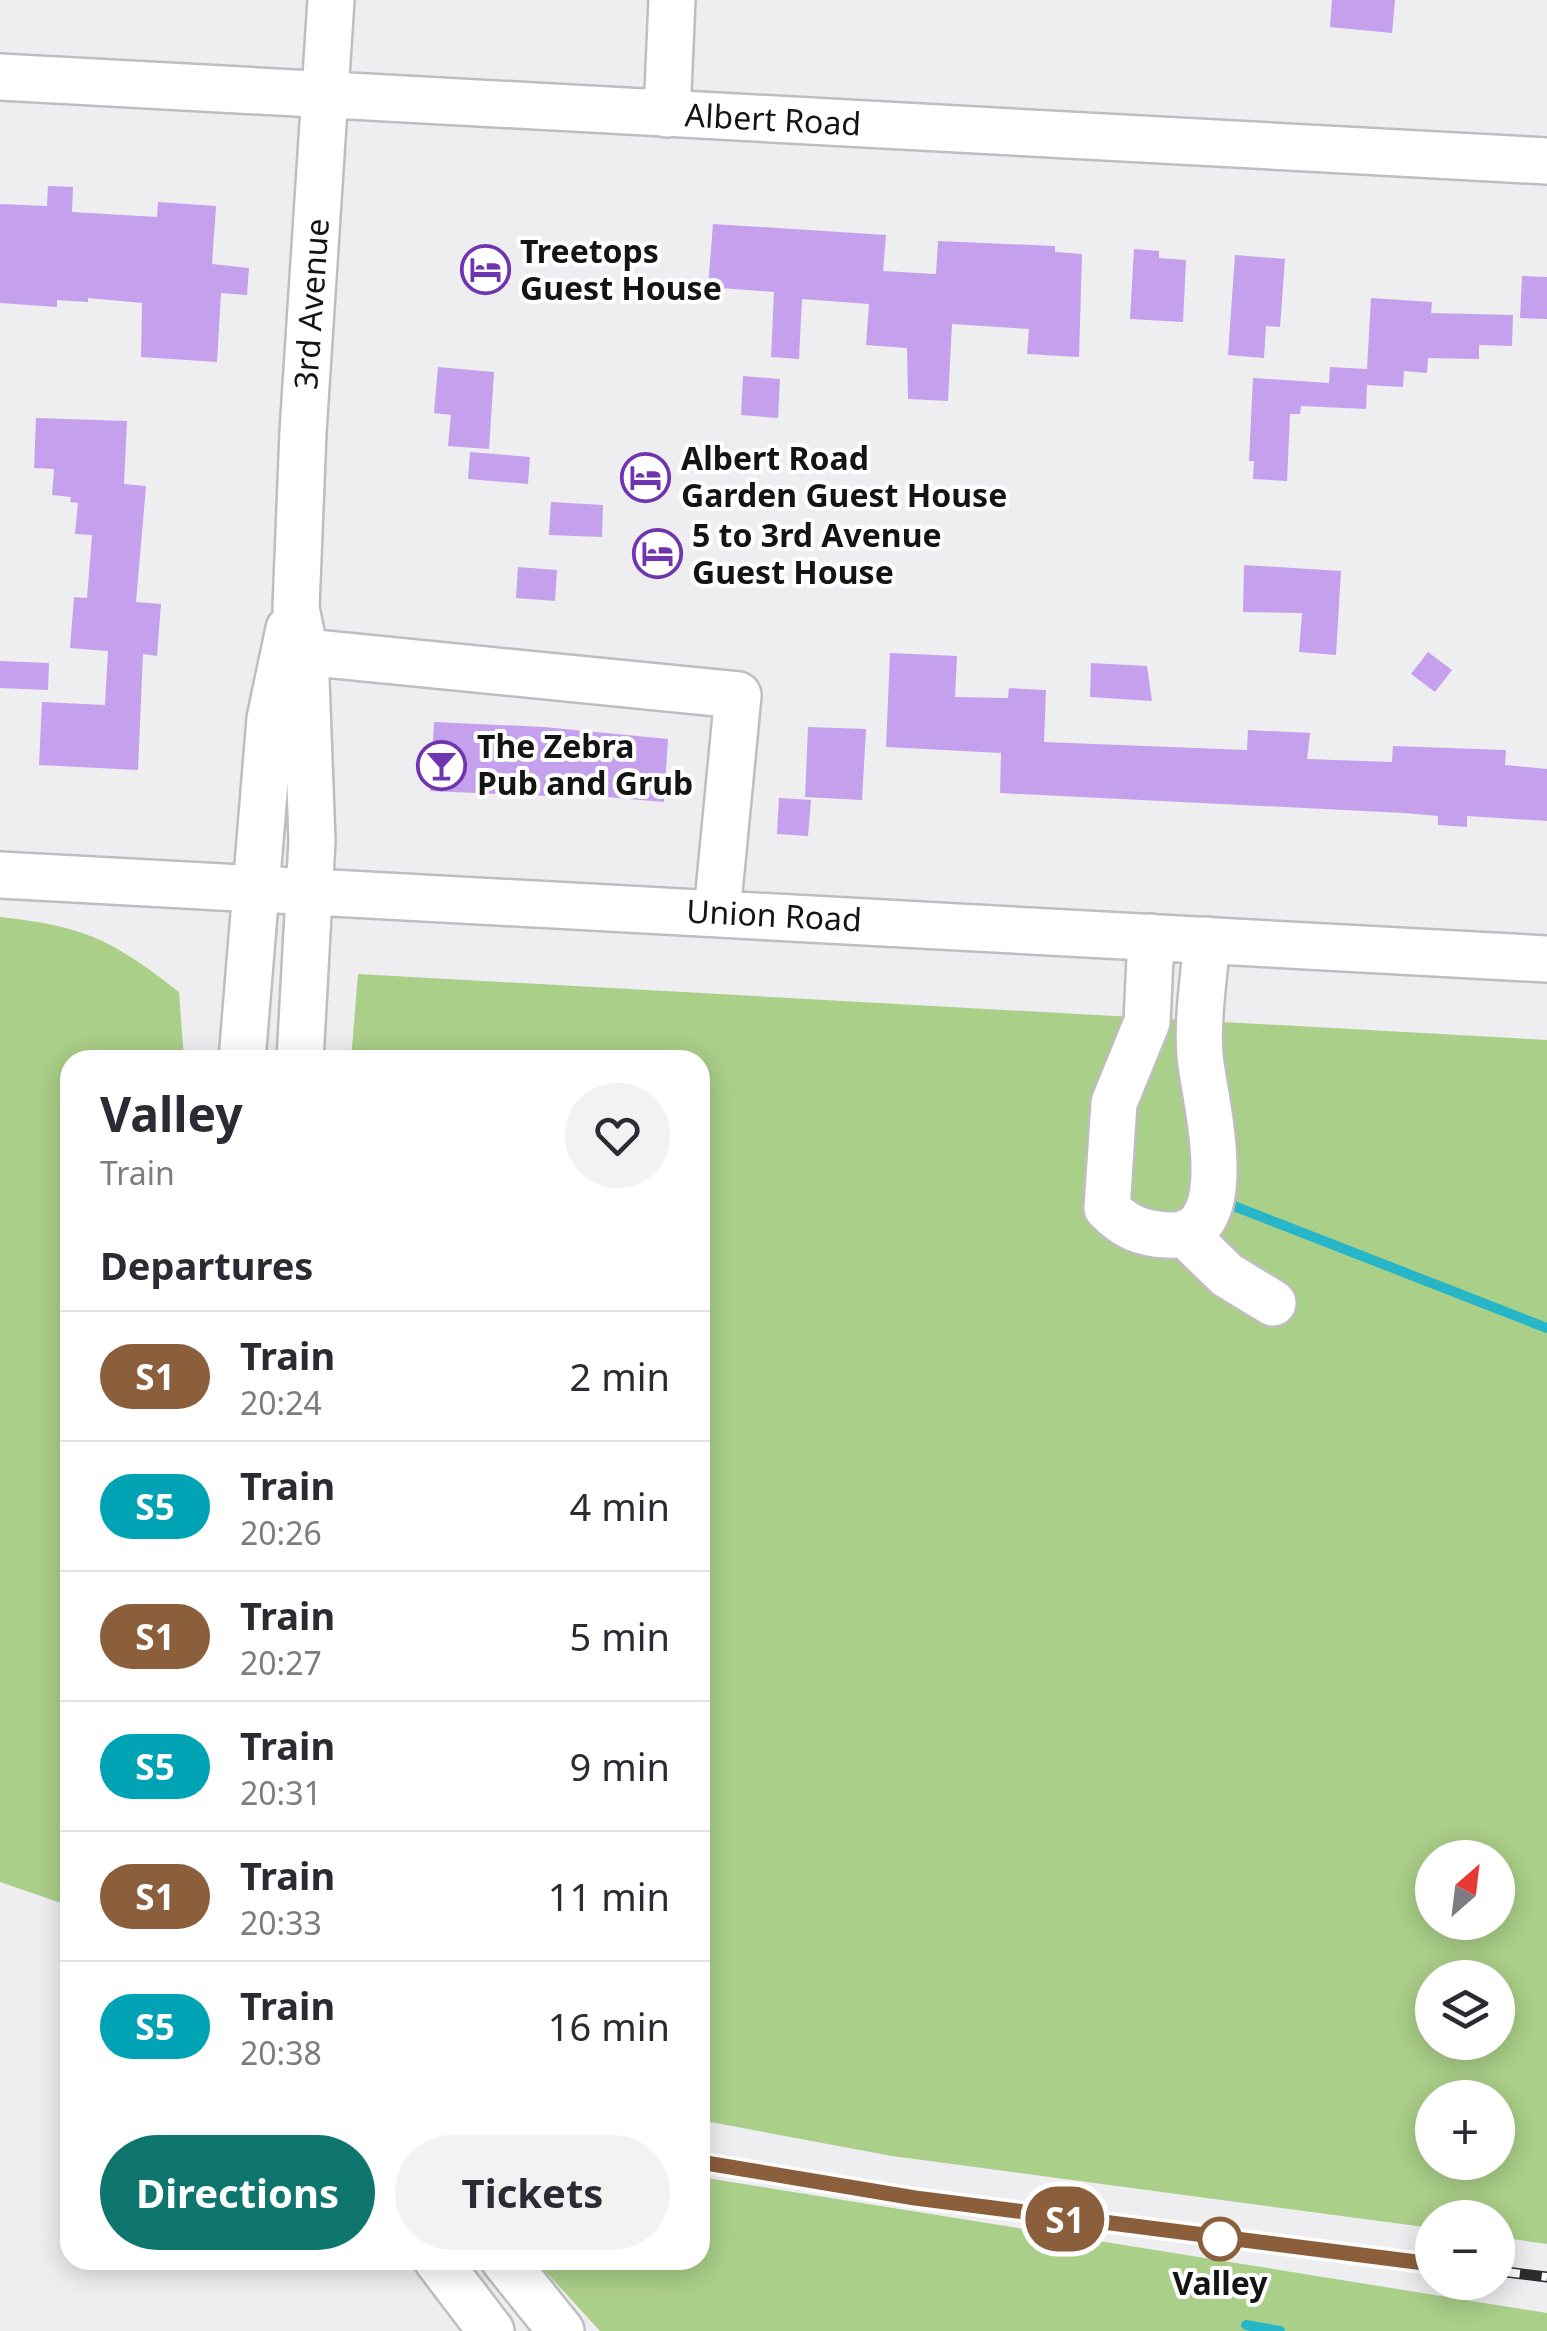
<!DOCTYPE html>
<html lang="en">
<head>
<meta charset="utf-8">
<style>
  body { margin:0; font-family:"Noto Sans",sans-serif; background:#f2f2f3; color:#2b2b33; height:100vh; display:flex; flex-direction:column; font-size:38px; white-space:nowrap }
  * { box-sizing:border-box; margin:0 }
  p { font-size:32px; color:#7c7c81 }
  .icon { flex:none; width:55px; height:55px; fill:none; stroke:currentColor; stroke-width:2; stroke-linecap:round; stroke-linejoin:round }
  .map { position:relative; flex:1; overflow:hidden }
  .panel { position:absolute; left:60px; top:1050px; width:650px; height:1220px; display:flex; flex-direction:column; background:#fff; border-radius:30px; box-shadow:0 5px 25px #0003 }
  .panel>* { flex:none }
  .badge { padding:0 20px; border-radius:32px; font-size:35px; line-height:65px }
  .needle { width:65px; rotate:28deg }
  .tools { position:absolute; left:1415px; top:1840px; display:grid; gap:20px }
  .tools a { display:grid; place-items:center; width:100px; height:100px; border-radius:50%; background:#fff; box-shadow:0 5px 25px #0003; font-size:50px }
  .map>.badge { position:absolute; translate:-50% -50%; box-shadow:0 0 0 5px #fff }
  h2 { padding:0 40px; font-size:38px; line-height:90px }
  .round { display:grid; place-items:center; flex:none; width:105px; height:105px; border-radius:52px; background:#f2f2f3 }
  .overview { display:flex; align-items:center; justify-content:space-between; height:170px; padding:0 40px }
  h1 { font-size:48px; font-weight:700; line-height:75px }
  .cta { display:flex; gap:20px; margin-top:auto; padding:20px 40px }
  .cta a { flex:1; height:115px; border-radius:60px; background:#0f766e; color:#fff; font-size:40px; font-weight:700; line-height:115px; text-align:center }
  .cta a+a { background:#f2f2f3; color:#2b2b33 }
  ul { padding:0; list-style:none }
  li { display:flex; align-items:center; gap:30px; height:130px; padding:0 40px; border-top:2px solid #e1e1e2 }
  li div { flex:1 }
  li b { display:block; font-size:38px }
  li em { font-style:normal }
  li .badge { min-width:110px; font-weight:700; text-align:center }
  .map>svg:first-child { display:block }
</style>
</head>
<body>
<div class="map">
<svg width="1547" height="2331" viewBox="0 0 1547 2331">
  <rect width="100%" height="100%" fill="#eeedf0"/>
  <path fill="#aacf88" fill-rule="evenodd" d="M0 917C84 926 113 940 179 992L184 1060H70V1906L0 1882Z
    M358 974 1547 1040V2244L1498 2237V2218H1432V2228L892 2156 700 2120V1060H351ZM1432 1858H1498V1922H1432ZM1432 1978H1498V2042H1432ZM1432 2098H1498V2162H1432Z
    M700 2177 1547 2313V2331H600L535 2260H700Z"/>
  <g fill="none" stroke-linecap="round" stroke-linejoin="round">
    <path stroke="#27b6c8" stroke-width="10" d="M1221 1201 1547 1328
      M1246 2325 1280 2331"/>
  </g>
  <path fill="#c5a0ed" d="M1332 0H1395L1392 33 1330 27Z
    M48 186 73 187 72 212 157 217 158 202 216 206 212 264 249 268 247 295 221 293 217 362 141 357 142 303 88 298V302L57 300V307L0 303V204L47 206Z
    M713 224 886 235 883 271 936 274 938 241 1055 246V252L1082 254 1079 357 1027 354 1029 329 952 324 948 401 908 399 907 348 866 345 869 304 802 299 799 359 771 357 774 292 708 287Z
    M1134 249 1159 251V258L1186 260 1183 322 1130 319Z
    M1235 255 1285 259 1280 327 1266 326 1264 358 1228 355Z
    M1522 276 1547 277V319L1520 318Z
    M1371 298 1432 302 1431 313 1513 315 1512 346 1479 345V359L1428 358 1427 373 1404 371 1403 387 1367 385 1366 409 1301 406 1300 414H1290L1287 481 1253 479 1254 461H1249L1253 378 1329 383 1330 367 1367 369Z
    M438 367 494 372 489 449 448 446 451 415 434 413Z
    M743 376 780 379 778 418 741 415Z
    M36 418 127 421 124 484 146 486 136 602 161 604 157 656 143 654 138 770 39 765 42 702 105 705 108 651 70 648 74 597 87 598 92 535 75 534 78 503 70 502 71 497 52 495 54 469 34 468Z
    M470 452 530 457 528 484 468 479Z
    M551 502 603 505 602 537 549 535Z
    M1244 565 1341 571 1336 655 1299 652 1302 613 1243 612Z
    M518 567 557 570 555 601 516 598Z
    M1428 652 1452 670 1435 692 1411 674Z
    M890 653 957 656 955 697 1008 698 1009 688 1046 690 1044 742 1247 750 1248 730 1310 733 1307 759 1392 762 1393 746 1506 750 1505 765 1547 769V821L1467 816V827L1438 825V816L1404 813 1000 793 1001 753 886 747Z
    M0 661 49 663 48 690 0 688Z
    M1091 663 1147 666 1152 701 1090 697Z
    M434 722 544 727 668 739 664 802 547 792V796L430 791Z
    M808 727 866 729 862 800 805 797Z
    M779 798 811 800 808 836 777 834Z"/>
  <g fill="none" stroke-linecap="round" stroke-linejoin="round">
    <defs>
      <path id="minor" d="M0 77 1547 161
        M667 114 672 0
        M305 652 738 695 717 913
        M0 875 1547 959
        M1151 937 1147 1022 1114 1103 1107 1208C1125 1227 1142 1234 1168 1235 1244 1240 1204 1099 1200 1056 1197 1018 1204 978 1207 940
        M242 1060 270 719 289 629
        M300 1060 312 841 305 652 296 608 303 432 331 0
        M1187 1236 1227 1275 1273 1303
        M437 2260 491 2331
        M504 2260 561 2331"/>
    </defs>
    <use href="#minor" stroke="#bfbdc0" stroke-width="50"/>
    <use href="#minor" stroke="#fff" stroke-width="45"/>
    <defs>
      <path id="rail" d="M700 2162 915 2198 1432 2264
        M1498 2271 1547 2277"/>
    </defs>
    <use href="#rail" stroke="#2c2b2c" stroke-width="11"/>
    <use href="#rail" stroke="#fff" stroke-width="8" stroke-dasharray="22" stroke-linecap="butt"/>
  </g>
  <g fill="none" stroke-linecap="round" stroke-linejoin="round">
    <defs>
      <path id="line" d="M700 2162 915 2198 1432 2264"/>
    </defs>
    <use href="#line" stroke="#fff" stroke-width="22"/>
    <use href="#line" stroke="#8b5e3c" stroke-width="15"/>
  </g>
  <defs>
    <symbol id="hotel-ring" viewBox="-11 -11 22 22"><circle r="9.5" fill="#fff" stroke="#6f35ac" stroke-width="1.5"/><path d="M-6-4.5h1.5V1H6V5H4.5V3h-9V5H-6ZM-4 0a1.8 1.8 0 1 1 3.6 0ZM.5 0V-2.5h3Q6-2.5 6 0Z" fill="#6f35ac"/></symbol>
    <symbol id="bar-ring" viewBox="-11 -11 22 22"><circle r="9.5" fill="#fff" stroke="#6f35ac" stroke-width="1.5"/><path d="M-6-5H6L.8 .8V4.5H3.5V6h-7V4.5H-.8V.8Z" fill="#6f35ac"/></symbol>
  </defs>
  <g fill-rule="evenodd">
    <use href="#hotel-ring" x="458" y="242" width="55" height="55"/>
    <use href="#hotel-ring" x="618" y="450" width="55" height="55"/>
    <use href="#hotel-ring" x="630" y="526" width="55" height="55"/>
    <use href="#bar-ring" x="414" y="738" width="55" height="55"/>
  </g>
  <circle fill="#fff" stroke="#8b5e3c" stroke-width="5" cx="1220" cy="2239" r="20"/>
  <g text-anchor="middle" stroke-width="8" stroke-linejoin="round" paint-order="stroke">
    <g font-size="32" fill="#151415" stroke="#fff">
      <text transform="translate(773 120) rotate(3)" y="11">Albert Road</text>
      <text transform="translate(312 304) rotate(-86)" y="11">3rd Avenue</text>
      <text transform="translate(774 916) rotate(3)" y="11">Union Road</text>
    </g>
    <g font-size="32" font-weight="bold" fill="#151415" stroke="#fff" text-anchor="start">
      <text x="520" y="263">Treetops<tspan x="520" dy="37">Guest House</tspan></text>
      <text x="681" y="470">Albert Road<tspan x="681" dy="37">Garden Guest House</tspan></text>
      <text x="692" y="547">5 to 3rd Avenue<tspan x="692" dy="37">Guest House</tspan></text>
      <text x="477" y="758">The Zebra<tspan x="477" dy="37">Pub and Grub</tspan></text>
    </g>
    <g font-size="32" font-weight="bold" fill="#151415" stroke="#fff">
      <text x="1220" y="2295">Valley</text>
    </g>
  </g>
</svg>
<div class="tools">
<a><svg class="needle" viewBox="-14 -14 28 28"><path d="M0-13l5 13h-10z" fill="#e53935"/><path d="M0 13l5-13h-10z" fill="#7c7c81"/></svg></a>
<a><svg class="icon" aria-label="layers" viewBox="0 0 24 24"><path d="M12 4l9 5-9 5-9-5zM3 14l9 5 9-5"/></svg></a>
<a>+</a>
<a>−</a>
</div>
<b class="badge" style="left:1065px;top:2219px;background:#8b5e3c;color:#fff">S1</b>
<section class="panel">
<div class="overview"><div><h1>Valley</h1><p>Train</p></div><a class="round"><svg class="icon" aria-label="heart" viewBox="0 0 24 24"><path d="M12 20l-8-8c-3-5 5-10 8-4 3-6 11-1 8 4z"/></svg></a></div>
<h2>Departures</h2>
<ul>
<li><span class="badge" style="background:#8b5e3c;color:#fff">S1</span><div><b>Train</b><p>20:24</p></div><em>2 min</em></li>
<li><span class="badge" style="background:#00a3b4;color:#fff">S5</span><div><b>Train</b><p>20:26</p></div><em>4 min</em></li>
<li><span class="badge" style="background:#8b5e3c;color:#fff">S1</span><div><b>Train</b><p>20:27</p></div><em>5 min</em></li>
<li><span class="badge" style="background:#00a3b4;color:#fff">S5</span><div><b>Train</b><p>20:31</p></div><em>9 min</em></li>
<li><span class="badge" style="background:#8b5e3c;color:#fff">S1</span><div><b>Train</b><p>20:33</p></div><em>11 min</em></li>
<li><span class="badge" style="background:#00a3b4;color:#fff">S5</span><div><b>Train</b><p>20:38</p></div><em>16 min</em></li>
</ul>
<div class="cta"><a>Directions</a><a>Tickets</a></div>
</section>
</div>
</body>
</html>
